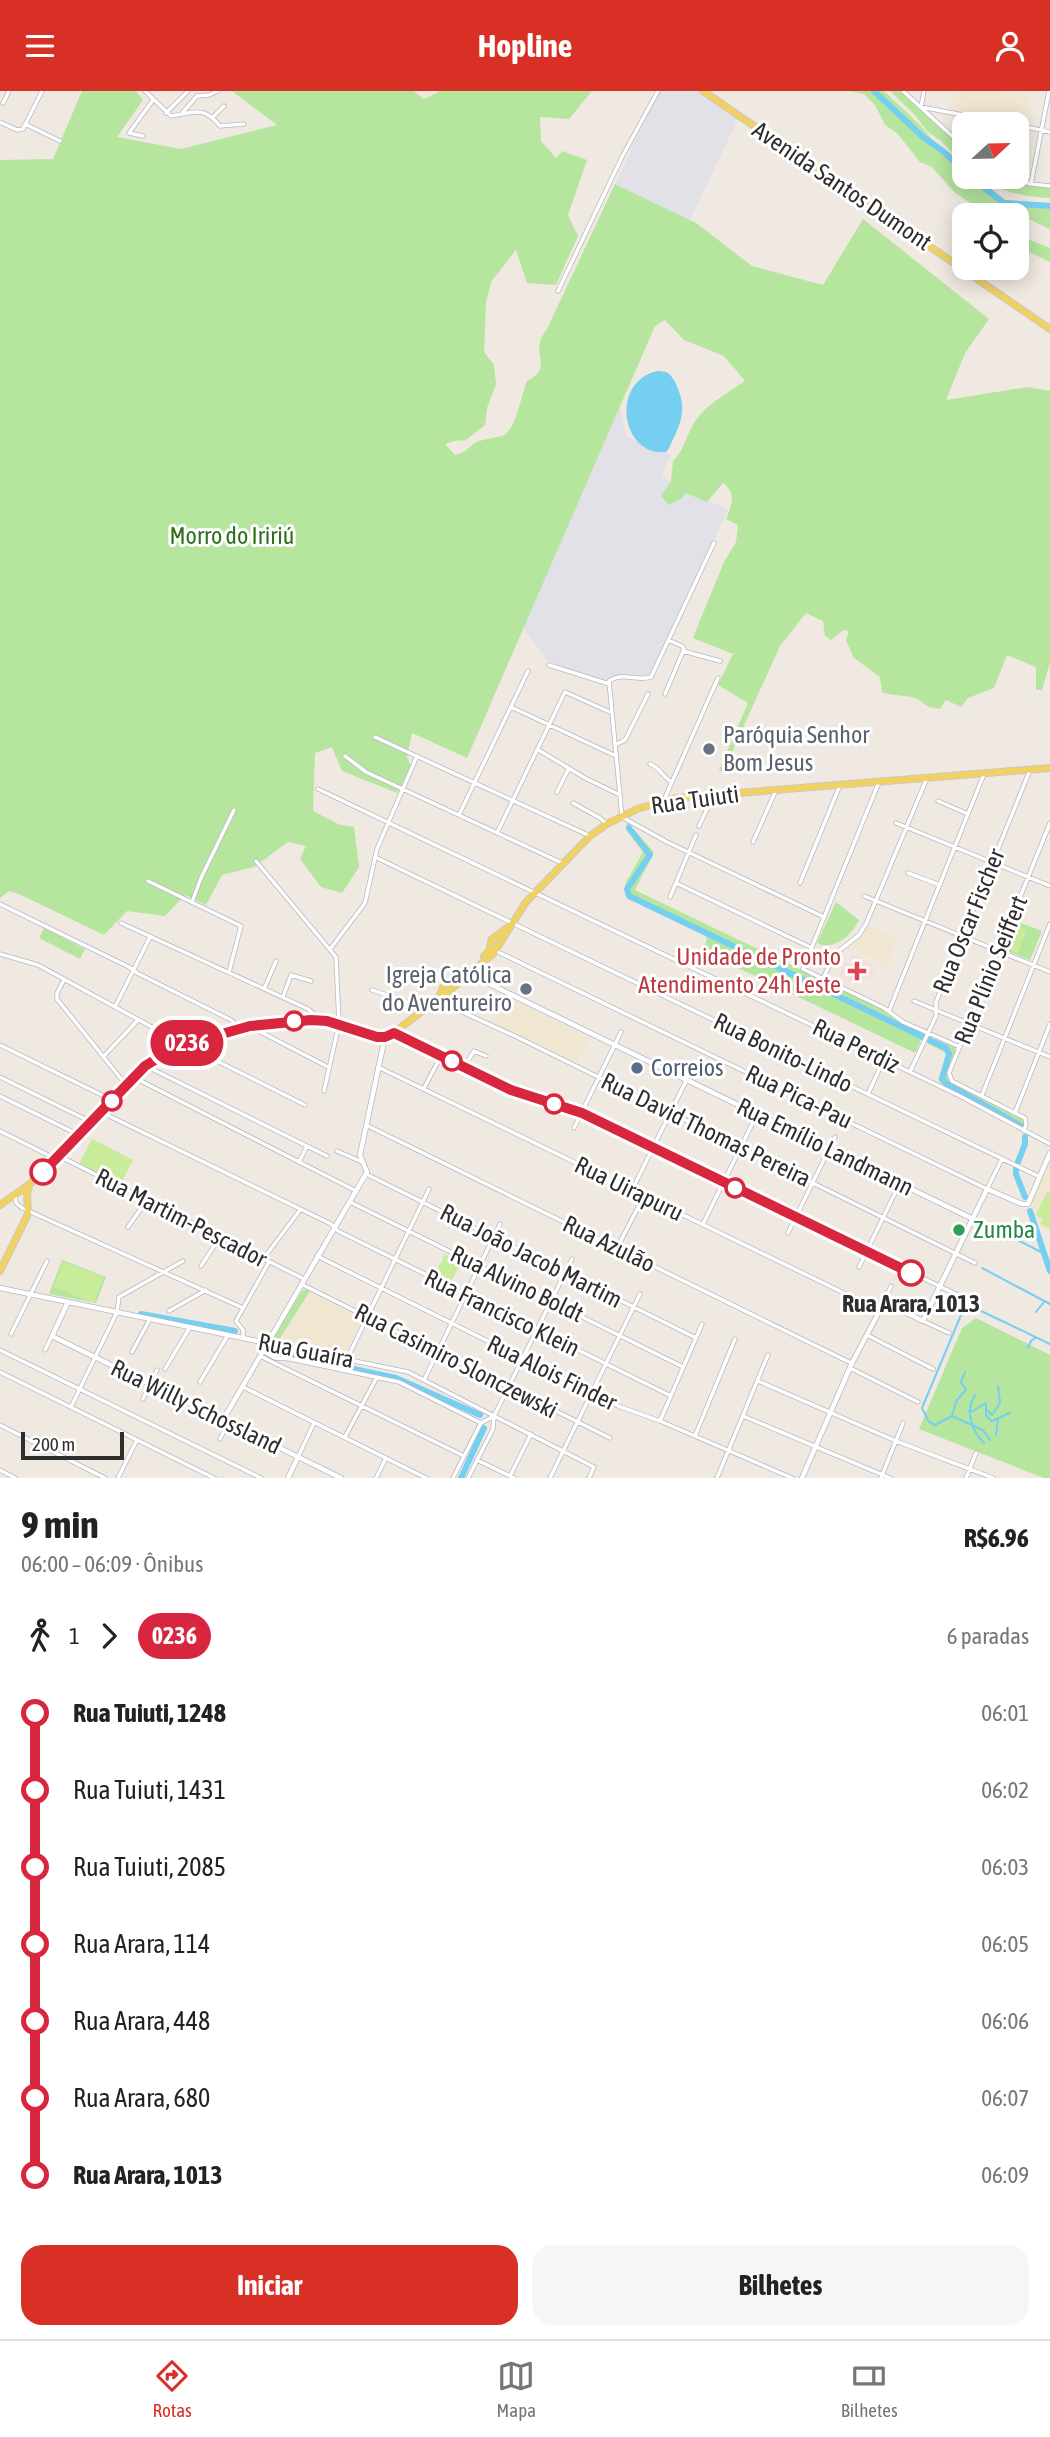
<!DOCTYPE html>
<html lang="pt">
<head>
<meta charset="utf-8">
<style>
  body { margin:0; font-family:"Asap Condensed",sans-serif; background:#f6f6f6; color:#222; height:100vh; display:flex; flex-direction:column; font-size:26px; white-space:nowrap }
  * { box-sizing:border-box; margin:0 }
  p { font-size:23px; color:#767676 }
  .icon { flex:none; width:38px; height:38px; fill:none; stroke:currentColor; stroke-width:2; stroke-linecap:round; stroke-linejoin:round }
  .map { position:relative; height:1387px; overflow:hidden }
  .drawer { display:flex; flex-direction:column; background:#fff; flex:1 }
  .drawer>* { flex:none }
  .badge { padding:0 14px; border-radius:23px; font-size:24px; line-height:46px }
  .needle { width:46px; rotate:68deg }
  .buttons { position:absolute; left:952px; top:21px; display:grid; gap:14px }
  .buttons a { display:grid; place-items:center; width:77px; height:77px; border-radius:14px; background:#fff; box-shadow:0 4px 18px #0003; font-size:35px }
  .scale { position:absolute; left:21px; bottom:18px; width:103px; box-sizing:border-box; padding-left:7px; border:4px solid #2e2e2e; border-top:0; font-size:19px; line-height:24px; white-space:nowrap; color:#2e2e2e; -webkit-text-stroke:5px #fff; paint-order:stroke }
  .map>.badge { position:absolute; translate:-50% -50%; box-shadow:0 0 0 4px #fff }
  .legs { display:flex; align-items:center; gap:10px; height:77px; padding:0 21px; font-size:23px }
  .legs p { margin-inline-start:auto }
  .headline { display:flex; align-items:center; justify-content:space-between; height:119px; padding:0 21px }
  h1 { font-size:38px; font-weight:700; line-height:52px }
  .button { display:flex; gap:14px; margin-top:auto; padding:14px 21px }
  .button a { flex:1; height:80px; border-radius:21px; background:#d93025; color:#fff; font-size:28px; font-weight:700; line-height:80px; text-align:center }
  .button a+a { background:#f6f6f6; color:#222 }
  ul { padding:0 21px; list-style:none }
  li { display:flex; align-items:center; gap:24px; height:77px; font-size:26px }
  li i { display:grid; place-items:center; width:10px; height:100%; margin:0 9px; background:currentColor }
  li i::after { content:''; width:18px; height:18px; margin:-9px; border:5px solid; border-radius:50%; background:#fff }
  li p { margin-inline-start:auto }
  li:first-child i { background:linear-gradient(#0000 50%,currentColor 0) }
  li:last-child i { background:linear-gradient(currentColor 50%,#0000 0) }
  header { display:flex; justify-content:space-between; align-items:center; height:91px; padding:0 21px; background:#d93025; color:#fff; font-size:32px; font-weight:700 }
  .tab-bar { display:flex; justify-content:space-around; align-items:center; height:98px; border-top:2px solid #e0e0e0; background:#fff; font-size:19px; color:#767676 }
  .tab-bar a { display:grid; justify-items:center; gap:4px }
  .tab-bar .current { color:#d93025 }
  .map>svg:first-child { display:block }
</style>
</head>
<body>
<header><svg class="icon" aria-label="menu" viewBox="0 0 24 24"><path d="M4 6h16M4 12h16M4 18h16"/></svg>Hopline<svg class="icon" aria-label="person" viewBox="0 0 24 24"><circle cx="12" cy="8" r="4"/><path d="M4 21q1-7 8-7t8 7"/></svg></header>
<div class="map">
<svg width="1050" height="1387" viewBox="0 0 1050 1387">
  <rect width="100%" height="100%" fill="#efe9e1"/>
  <path fill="#e3e1e8" d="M659 0H697L738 28 690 129 615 93Z
    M618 307 626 345 670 364 661 386 728 419 651 583 606 591 548 570 523 536Z"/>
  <path fill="#f0e6d1" d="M953 0H1001L1029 5 1024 33 978 24V18L977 24 950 18Z
    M870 834 897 850 886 877 852 854Z
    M508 907 589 946 577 973 495 932Z
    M1050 1067V1140L1041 1137 1031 1114Z
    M310 1200 362 1226 344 1264 279 1252Z"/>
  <path fill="#f5dfe0" d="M852 863 872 873 869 878 876 882 872 890 864 885 858 895 839 885 846 871 853 874 854 872 849 869Z"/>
  <path fill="#b6e59e" d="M82 0H136L143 9 117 46 181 58 277 34 232 0H414L424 8 440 0H592L569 28 540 26 541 50 556 67 562 60 587 69 568 124 578 145 556 194 527 192 516 159 491 191 486 211 484 261 494 274 496 293 487 317 485 334 466 349 454 350 445 353 455 364C470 360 469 354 479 350 486 348 495 347 502 345 516 340 521 305 527 290 552 278 534 265 541 248 542 244 545 241 547 238L615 93 696 132 752 175 823 194 863 128 989 228 965 262 946 309 1028 296 1050 300V571L1042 599H1036V576L1007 564 994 597 968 607 961 616 946 609 940 618C923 617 924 609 912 606 901 604 892 605 882 601L880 586 854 567 846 549 849 540 843 539 831 549 825 545 823 530 806 522 780 555 723 681 719 679 748 612 718 594 733 563 693 547 694 544 724 471 736 451 738 434 726 428C732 414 737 402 723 392L707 411 686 402 681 408 669 414 661 405 671 390 673 370C684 360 686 345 694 332 705 314 728 302 745 290L724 265 684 249 665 229 655 235 467 667 412 642 407 666 411 675 397 702 342 680 332 656 315 662 313 720 340 734 354 736 359 776 342 802 321 796 300 768 306 755 288 751 254 776 222 784 206 814 185 804 165 825 127 820 104 844 19 803 9 800 0 807V69L53 68Z
    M848 0H884L920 34 930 46 964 77V86H975L1005 109 1050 112V138C1032 131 1002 109 984 121L954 101 932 76 920 71 897 42 885 34 875 14 864 3Z
    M890 0H900L964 58V73L941 50 928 41 914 23Z
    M980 86H1004L1028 95 1050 97V107C1026 106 999 101 980 86Z
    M1020 145 1050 157V171L1017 155Z
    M626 733H629L654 761 635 799 883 918 899 931 924 941 916 961H913L703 860 707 848 705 844 625 804V793L643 761 627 740Z
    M836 811 859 829C851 845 834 860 817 852Z
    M1013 829 1042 840 1030 869 1002 858Z
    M44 837 85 858 80 868 39 847Z
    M929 946 955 956 956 962 947 982 949 990 1022 1026 1025 1031 1024 1036 940 992 938 988 948 963 928 953 927 950Z
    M62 1169 106 1186 96 1212 49 1203Z
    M306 1198 310 1200 277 1252 274 1246 302 1200Z
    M976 1227 1050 1264V1387H1044L919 1338 962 1237Z"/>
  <path fill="#c9ec9a" d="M1013 834 1026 839 1018 862 1005 857Z
    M92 1048 133 1069 120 1094 79 1073Z
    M1047 1101 1050 1102V1138L1040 1133 1043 1127 1036 1124Z
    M445 1163 461 1171 450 1193 434 1185Z
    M63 1171 104 1186 94 1212 54 1196Z"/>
  <path fill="#75cff0" d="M657 280C667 280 670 282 675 291 688 318 682 330 669 357L666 361C622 366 609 292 657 280Z"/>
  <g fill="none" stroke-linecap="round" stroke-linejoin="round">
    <path stroke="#75cff0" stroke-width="2" d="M997 1144 1004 1142 1043 1162
      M982 1177 1050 1213
      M1036 1221 1044 1211
      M1028 1257 1031 1250 1035 1247
      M975 1304C965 1320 971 1339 984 1352
      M969 1320H973L986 1312V1325L992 1330 1010 1322
      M988 1320 992 1324 1000 1312 998 1295
      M952 1324 957 1309 966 1299 961 1291 965 1281
      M996 1344 998 1328
      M990 1349 983 1339 952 1325 935 1334 929 1331 922 1317 961 1224 971 1217 977 1218 1050 1253"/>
    <path stroke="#75cff0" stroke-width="6" d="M874 0 923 46 944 61 964 80
      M970 86 1004 112 1050 115
      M629 737 650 764 627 798 629 805 946 957 949 963 942 988 947 993 1021 1035
      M1018 1071 1025 1053V1046
      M1016 1078V1083L1025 1106
      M1030 1120 1050 1180
      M141 1223 235 1240
      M274 1261 396 1287 480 1324
      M461 1387 484 1337"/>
    <defs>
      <path id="street" d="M145 0 171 25C194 22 203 14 220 35L244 33
        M903 0 964 56
        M924 0 921 16 1011 33
        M3 12 9 0
        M183 21 197 5 209 4 218 0
        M166 22 188 0
        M214 25 224 15
        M0 31 17 39 23 38 42 0
        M25 33 60 50
        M1017 34 1050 41
        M143 45 129 42 153 9
        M1008 86 1031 93 1050 95
        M1031 93 1049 0
        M558 200 622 66 658 0
        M714 452 651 586C636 591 624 580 609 590L622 726 667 751 824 826
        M683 560 720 570
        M549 574 609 593
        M665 603 684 558 682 555 668 549
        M511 616 616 665
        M375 646 590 745
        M615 654 625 649 648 603
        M537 658 585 687 620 704
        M345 665 366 681 562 772
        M650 673C661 677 662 686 672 691
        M879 691 803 878 884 917 903 931 960 956
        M318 698 958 1004 1050 1053
        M557 701 569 677
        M664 709 718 587
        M938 710 968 723
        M573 712 600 727 607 733
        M459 724 528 580
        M896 732 1050 795
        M699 735 713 705
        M497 742 565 601 612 622
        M753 751 776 699
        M375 766 1040 1086
        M256 770 336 866 339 933 324 1000
        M908 782 940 794
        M148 790 241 835 229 881
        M676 792 812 857
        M800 792 840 694
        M864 805 1050 881
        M670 806 696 744
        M192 811 201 787 234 719
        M0 813 129 876 137 882 231 929 239 936
        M121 832 308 918 321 929
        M331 857 365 812 377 758 417 665
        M496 860 987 1098 1002 1068
        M0 863 38 874 183 953 305 1014
        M823 887 836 862 859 844 866 833 927 687
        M64 889 57 902V908L126 994
        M264 898 276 870
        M372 899 405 910 421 921
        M283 906 291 884 311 890
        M436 909 517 946 975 1172
        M914 910 1050 966
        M115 916 150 846
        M889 920 984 683
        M251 936 328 976
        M394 942 511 999 582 1022 966 1208
        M0 954 112 1009
        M104 965 138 929
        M146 975 327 1065
        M378 976 879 1219
        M464 976 474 960 486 965
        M910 981 936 925V911L1030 679
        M0 986 89 1030
        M135 987 356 1100
        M424 997 441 965
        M868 1003 884 968
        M982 1004 1050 833
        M0 1005 77 1043
        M101 1021 331 1133 338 1140 671 1305
        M1015 1022 1050 933
        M366 1034 851 1272
        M574 1037 621 941
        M0 1040 54 1067
        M1024 1040 1026 1033 1025 1027 952 990 949 982 1050 732
        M337 1060 362 1071
        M59 1065 304 1188
        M299 1071 307 1055
        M366 1083 696 1247
        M632 1099 693 976
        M15 1105 16 1112 22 1117 243 1217
        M350 1111 683 1276
        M973 1128 992 1137
        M703 1133 757 1023
        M128 1136 147 1109
        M788 1142 835 1046
        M617 1157 644 1105
        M317 1165 618 1315 660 1330 792 1387
        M264 1167 300 1119
        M201 1175 220 1146
        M859 1176 900 1092
        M301 1193 610 1347
        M881 1217 891 1195
        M169 1220 206 1199
        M923 1230 949 1242
        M11 1243 47 1170
        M867 1244 933 1278
        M243 1247V1239L236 1230 269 1171
        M267 1252 408 1281 594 1376 589 1387
        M0 1259 261 1387
        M45 1259 52 1245
        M263 1260 275 1267 290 1268 399 1291 481 1332
        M132 1261 150 1228
        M260 1265 464 1365
        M347 1268 429 1098
        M850 1277 918 1311
        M165 1278 190 1236
        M0 1281 214 1387
        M424 1289 500 1133
        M758 1290 896 1350 993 1387
        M200 1291 228 1244
        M243 1296 426 1387
        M143 1308 157 1279
        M71 1316 117 1221 119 1206 183 1170
        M743 1325 890 1387
        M660 1330 702 1233
        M0 1334 105 1387
        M695 1345 735 1248
        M345 1346 377 1286
        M220 1348 228 1332
        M298 1366 314 1332
        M477 1369 514 1387
        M0 1379 15 1387
        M510 1385 531 1343
        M118 1387 137 1349
        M376 1387 386 1367
        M453 1387 481 1332 494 1325
        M468 1387 493 1338 494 1325 572 1168
        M550 1387 640 1203
        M717 1387 768 1264
        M881 1387 903 1332
        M966 1387 976 1362"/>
      <path id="secondary" d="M469 883 973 1128
        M0 1197 267 1252
        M68 1211 52 1245 341 1387
        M223 1329 367 1081 360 1064 385 946
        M288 1387 298 1366
        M802 1387 852 1272 881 1217 891 1214 923 1230 987 1098 1022 1113H1028L1050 1062"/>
      <path id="primary" d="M703 0 1050 238
        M484 865 489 860 492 848 507 837
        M439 906 444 894 460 886
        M0 1114 30 1093 145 975 169 958 240 937 311 929 327 930 377 946 392 943 449 900 493 863 526 811 590 745 607 733 637 718 676 707 1050 677
        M0 1180 28 1123 27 1104 29 1095"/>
    </defs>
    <use href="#street" stroke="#b4b7c1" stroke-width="5"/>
    <use href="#secondary" stroke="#b4b7c1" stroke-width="6"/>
    <use href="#primary" stroke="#c9c9c9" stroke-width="8"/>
    <use href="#street" stroke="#fff" stroke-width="3.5"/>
    <use href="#secondary" stroke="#fff" stroke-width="4.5"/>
    <use href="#primary" stroke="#f2d163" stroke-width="6"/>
  </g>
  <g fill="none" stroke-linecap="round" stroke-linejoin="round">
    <defs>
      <path id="line-1" d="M43 1081 145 975 176 956 250 935 311 929 327 930 377 946H385L394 942 511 999 582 1022 911 1182"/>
    </defs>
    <use href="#line-1" stroke="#fff" stroke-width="16"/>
    <use href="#line-1" stroke="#d7263d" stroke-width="10"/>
  </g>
  <g fill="#6b7280" stroke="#fff" stroke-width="2.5">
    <circle cx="709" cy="658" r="7"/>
    <circle cx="526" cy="898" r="7"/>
  </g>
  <path fill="#e0444e" stroke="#fff" stroke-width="2.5" d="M853.5 869.5h7v7h7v7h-7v7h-7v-7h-7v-7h7z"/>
  <g fill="#fff" stroke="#d7263d" stroke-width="3.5">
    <circle cx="294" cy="930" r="9"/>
    <circle cx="452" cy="970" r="9"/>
    <circle cx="112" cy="1010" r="9"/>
    <circle cx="554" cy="1013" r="9"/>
    <circle cx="43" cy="1081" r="12"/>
    <circle cx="735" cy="1097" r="9"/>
    <circle cx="911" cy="1182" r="12"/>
  </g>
  <circle fill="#5c6f8a" stroke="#fff" stroke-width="2.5" cx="637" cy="977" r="7"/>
  <circle fill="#2e9e5b" stroke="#fff" stroke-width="2.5" cx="959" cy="1139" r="7"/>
  <g text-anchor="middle" stroke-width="6" stroke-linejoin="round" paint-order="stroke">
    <g font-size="24" fill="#2e2e2e" stroke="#fff">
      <text transform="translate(842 95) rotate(34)" y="8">Avenida Santos Dumont</text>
      <text transform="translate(695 709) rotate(-8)" y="8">Rua Tuiuti</text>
      <text transform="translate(969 830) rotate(-68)" y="8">Rua Oscar Fischer</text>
      <text transform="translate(991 879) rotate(-68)" y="8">Rua Plínio Seiffert</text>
      <text transform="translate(856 955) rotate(26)" y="8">Rua Perdiz</text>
      <text transform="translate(783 962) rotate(26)" y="8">Rua Bonito-Lindo</text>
      <text transform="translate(799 1006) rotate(26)" y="8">Rua Pica-Pau</text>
      <text transform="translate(706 1039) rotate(26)" y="8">Rua David Thomas Pereira</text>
      <text transform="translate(825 1056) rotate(26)" y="8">Rua Emílio Landmann</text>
      <text transform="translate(629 1098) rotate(26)" y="8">Rua Uirapuru</text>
      <text transform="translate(181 1127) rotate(27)" y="8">Rua Martim-Pescador</text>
      <text transform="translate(609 1153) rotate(26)" y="8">Rua Azulão</text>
      <text transform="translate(531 1165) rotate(27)" y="8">Rua João Jacob Martim</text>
      <text transform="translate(517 1193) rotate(26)" y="8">Rua Alvino Boldt</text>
      <text transform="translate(502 1222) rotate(26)" y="8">Rua Francisco Klein</text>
      <text transform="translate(306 1260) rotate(11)" y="8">Rua Guaíra</text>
      <text transform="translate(456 1270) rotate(27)" y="8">Rua Casimiro Slonczewski</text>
      <text transform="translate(552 1282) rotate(26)" y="8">Rua Alois Finder</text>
      <text transform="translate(196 1316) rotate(26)" y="8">Rua Willy Schossland</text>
    </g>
    <g font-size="24" fill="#2c6e1b" stroke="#fff">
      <text x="232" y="453">Morro do Iririú</text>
    </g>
    <g font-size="24" fill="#5b616d" stroke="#fff" text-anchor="start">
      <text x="723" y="652">Paróquia Senhor<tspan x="723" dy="28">Bom Jesus</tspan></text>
      <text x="512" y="892" text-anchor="end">Igreja Católica<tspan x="512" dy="28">do Aventureiro</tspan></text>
    </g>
    <g font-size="24" fill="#be3a42" stroke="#fff" text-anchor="end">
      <text x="841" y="874">Unidade de Pronto<tspan x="841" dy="28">Atendimento 24h Leste</tspan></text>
    </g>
    <g font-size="24" fill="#4e5e75" stroke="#fff" text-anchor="start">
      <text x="651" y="985">Correios</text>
    </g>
    <g font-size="24" fill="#27864d" stroke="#fff" text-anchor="start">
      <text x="973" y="1147">Zumba</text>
    </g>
    <g font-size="24" font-weight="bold" fill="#2e2e2e" stroke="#fff">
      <text x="911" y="1221">Rua Arara, 1013</text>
    </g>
  </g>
</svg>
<div class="buttons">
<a><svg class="needle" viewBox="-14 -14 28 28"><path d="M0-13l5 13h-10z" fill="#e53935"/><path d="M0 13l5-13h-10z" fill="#767676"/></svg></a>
<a><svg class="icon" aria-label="locate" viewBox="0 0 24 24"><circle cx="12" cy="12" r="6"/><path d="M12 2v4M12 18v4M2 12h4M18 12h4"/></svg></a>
</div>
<div class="scale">200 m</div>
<b class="badge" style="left:187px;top:952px;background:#d7263d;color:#fff">0236</b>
</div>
<section class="drawer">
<div class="headline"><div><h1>9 min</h1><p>06:00 – 06:09 · Ônibus</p></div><b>R$6.96</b></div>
<div class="legs"><svg class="icon" aria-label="walk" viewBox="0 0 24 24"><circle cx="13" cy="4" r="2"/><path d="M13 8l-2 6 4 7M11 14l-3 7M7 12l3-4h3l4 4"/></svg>1<svg class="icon" aria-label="forward" viewBox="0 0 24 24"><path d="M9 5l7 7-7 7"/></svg><b class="badge" style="background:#d7263d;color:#fff">0236</b><p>6 paradas</p></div>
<ul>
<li><i style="color:#d7263d"></i><b>Rua Tuiuti, 1248</b><p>06:01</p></li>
<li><i style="color:#d7263d"></i><span>Rua Tuiuti, 1431</span><p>06:02</p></li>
<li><i style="color:#d7263d"></i><span>Rua Tuiuti, 2085</span><p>06:03</p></li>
<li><i style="color:#d7263d"></i><span>Rua Arara, 114</span><p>06:05</p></li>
<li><i style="color:#d7263d"></i><span>Rua Arara, 448</span><p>06:06</p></li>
<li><i style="color:#d7263d"></i><span>Rua Arara, 680</span><p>06:07</p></li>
<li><i style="color:#d7263d"></i><b>Rua Arara, 1013</b><p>06:09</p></li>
</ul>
<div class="button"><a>Iniciar</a><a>Bilhetes</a></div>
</section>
<nav class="tab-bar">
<a class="current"><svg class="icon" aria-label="directions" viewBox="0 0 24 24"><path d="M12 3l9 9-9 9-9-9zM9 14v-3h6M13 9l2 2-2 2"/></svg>Rotas</a>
<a><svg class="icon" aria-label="map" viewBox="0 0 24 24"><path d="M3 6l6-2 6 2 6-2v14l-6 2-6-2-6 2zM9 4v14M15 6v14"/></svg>Mapa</a>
<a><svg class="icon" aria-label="tickets" viewBox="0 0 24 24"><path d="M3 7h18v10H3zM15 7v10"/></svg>Bilhetes</a>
</nav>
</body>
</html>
